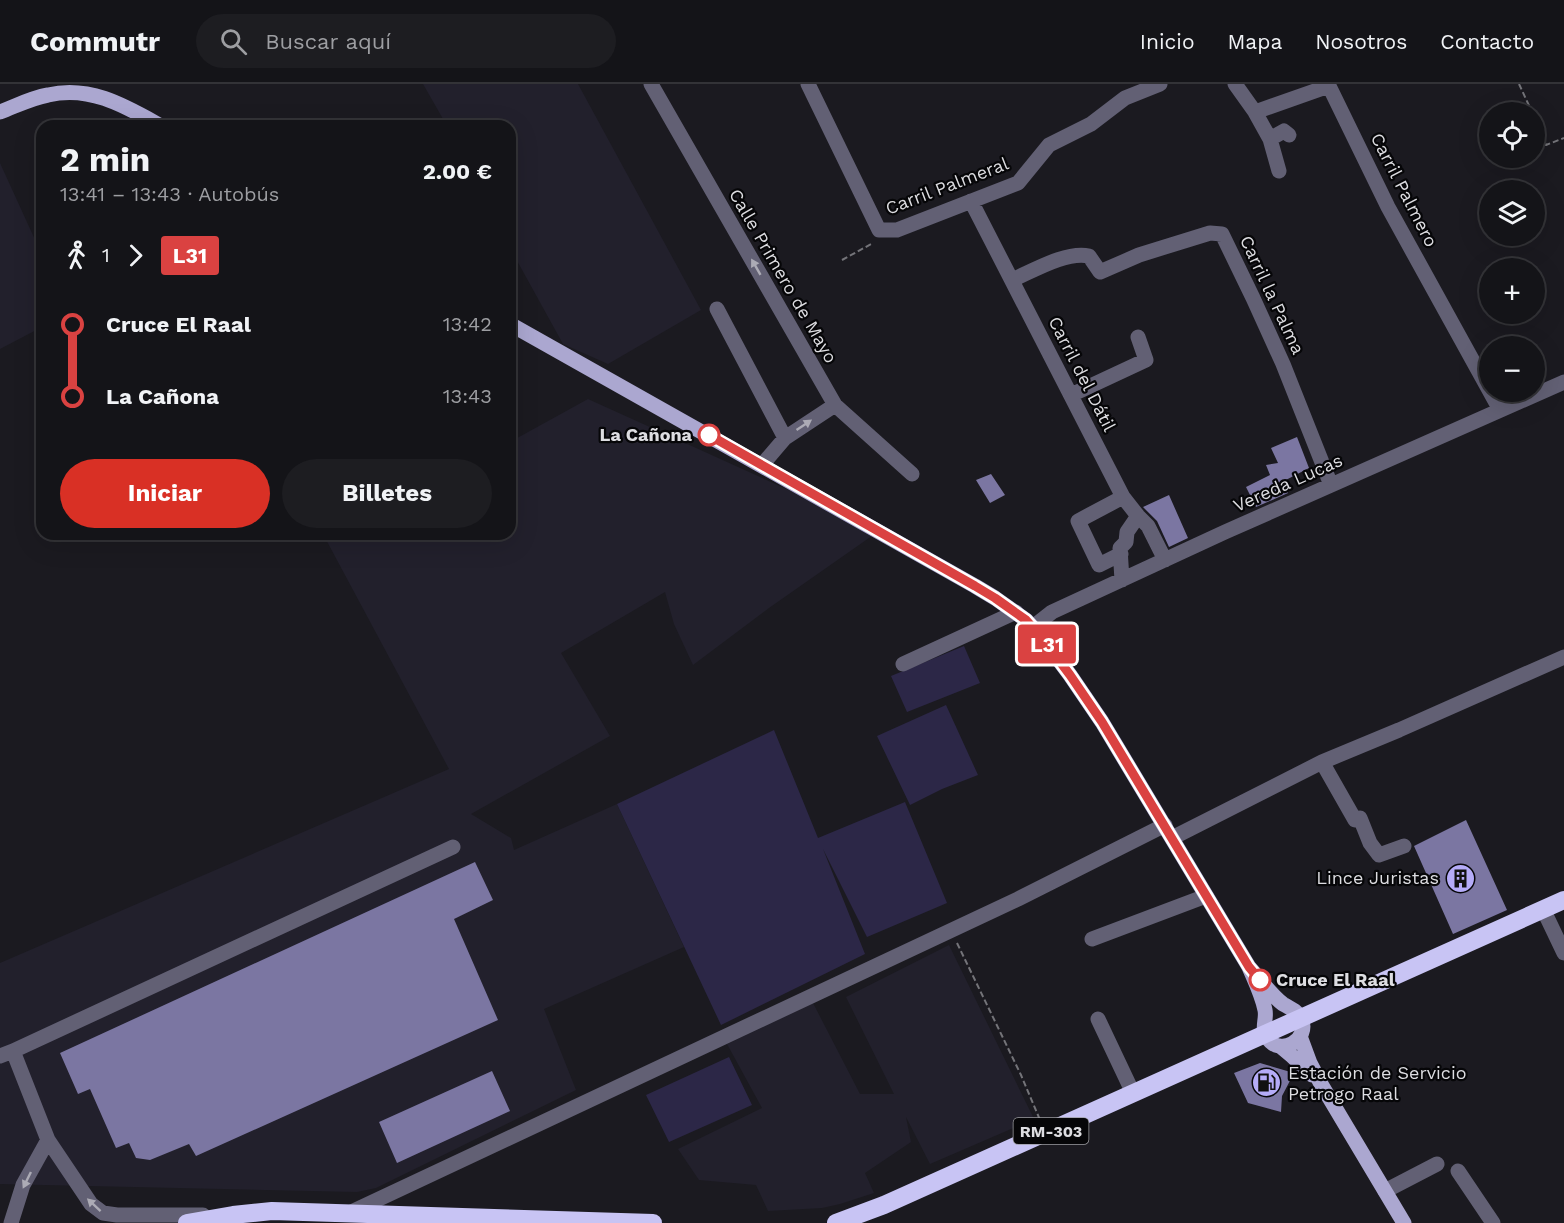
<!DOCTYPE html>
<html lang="es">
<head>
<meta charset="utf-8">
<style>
  body { margin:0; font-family:"Work Sans",sans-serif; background:#1d1d21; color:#f1f3f6; height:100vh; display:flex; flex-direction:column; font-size:22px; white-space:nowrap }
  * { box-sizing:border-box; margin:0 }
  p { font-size:20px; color:#9d9ea2 }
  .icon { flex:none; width:33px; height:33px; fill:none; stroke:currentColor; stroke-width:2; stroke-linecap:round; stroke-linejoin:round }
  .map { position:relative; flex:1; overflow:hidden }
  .panel { position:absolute; left:36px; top:36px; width:480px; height:420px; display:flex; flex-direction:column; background:#141418; border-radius:18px; box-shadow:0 6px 24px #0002,0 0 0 2px #333337 }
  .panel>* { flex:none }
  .badge { padding:0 12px; border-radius:4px; font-size:21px; line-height:39px }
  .controls { position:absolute; left:1479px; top:18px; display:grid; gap:12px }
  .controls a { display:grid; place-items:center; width:66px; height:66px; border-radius:50%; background:#141418; box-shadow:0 6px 24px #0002,0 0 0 2px #333337; font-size:30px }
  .map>.badge { position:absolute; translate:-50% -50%; box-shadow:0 0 0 3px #fff }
  .legs { display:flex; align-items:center; gap:9px; height:66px; padding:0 24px; font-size:20px }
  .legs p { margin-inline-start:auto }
  .headline { display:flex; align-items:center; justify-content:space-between; height:102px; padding:0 24px }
  h1 { font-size:33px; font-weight:700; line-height:45px }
  .action { display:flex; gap:12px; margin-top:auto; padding:12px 24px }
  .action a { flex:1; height:69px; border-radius:36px; background:#d93025; color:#fff; font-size:24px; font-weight:700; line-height:69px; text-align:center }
  .action a+a { background:#1d1d21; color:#f1f3f6 }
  ul { padding:0 24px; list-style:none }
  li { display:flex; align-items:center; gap:21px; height:72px; font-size:22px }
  li i { display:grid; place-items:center; width:9px; height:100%; margin:0 8px; background:currentColor }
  li i::after { content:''; width:15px; height:15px; margin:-8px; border:4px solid; border-radius:50%; background:#141418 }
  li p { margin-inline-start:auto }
  li:first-child i { background:linear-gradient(#0000 50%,currentColor 0) }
  li:last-child i { background:linear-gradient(currentColor 50%,#0000 0) }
  header { display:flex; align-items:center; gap:36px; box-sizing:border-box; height:84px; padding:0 30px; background:#141418; border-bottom:2px solid #333337 }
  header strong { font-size:28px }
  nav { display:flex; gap:33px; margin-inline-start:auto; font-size:21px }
  .search { width:420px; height:54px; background:#1d1d21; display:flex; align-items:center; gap:15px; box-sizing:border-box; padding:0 21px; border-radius:33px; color:#9d9ea2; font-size:22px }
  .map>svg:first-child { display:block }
</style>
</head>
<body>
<header>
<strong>Commutr</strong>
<div class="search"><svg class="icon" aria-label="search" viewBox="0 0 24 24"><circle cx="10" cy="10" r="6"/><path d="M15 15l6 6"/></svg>Buscar aquí</div>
<nav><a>Inicio</a><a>Mapa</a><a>Nosotros</a><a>Contacto</a></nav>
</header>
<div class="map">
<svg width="1564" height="1139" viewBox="0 0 1564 1139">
  <rect width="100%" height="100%" fill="#1b1a20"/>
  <path fill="#22202c" d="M423 0H578L701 226 608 280 563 260 510 164V42H447Z
    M0 79 42 171V243L0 265Z
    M588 315 879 447 769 524 693 581 674 540 665 508 561 569 610 652 471 730 511 754 514 766 617 720 684 863 544 925 576 1006 376 1104 357 1108 0 1100V879L449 685 323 450H510V358Z
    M949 861 1034 1035 930 1080 906 1033 911 1058 865 1089 874 1109 840 1120 822 1124 768 1127 756 1101 699 1096 678 1065 762 1024 727 960 813 919 860 1010H894L846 913Z"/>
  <path fill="#2c2747" d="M964 562 980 599 907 628 891 592Z
    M946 621 978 691 942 705 910 721 877 652Z
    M774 646 818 754 905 718 947 819 867 853 823 765 865 870 721 941 617 720Z
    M729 973 752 1021 669 1058 646 1011Z"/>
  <path fill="#7b76a2" d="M1297 353 1309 384 1282 398 1288 409 1256 423 1246 403 1270 391 1266 381 1278 379 1271 364Z
    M991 390 1005 411 990 419 976 396Z
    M1169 411 1188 454 1169 463 1157 437 1143 423Z
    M1466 736 1507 826 1453 850 1414 762Z
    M475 778 493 816 454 835 498 936 196 1072 189 1060 150 1076 136 1074 129 1059 116 1064 90 1005 78 1010 60 969Z
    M1260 979 1294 989 1282 1012 1281 1028 1248 1019 1234 989Z
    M492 987 510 1027 397 1079 379 1038Z"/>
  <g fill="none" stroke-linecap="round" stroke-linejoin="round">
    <path stroke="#747479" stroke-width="2" stroke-dasharray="6 3" stroke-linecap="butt" d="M1519 0 1532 28
      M1534 35 1546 61 1564 54
      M842 176 873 159
      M957 859 1021 991 1040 1036"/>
    <path stroke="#626074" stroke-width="15" d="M651 0 835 321 785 354 762 381
      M808 0 879 146H897L1018 99 1049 61 1091 40 1125 14 1160 0
      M1235 0 1255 28 1329 2 1388 123 1500 326
      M1255 28 1270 55 1284 47 1289 51
      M1270 55 1279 87
      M971 117 1123 413 1138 432 1148 442 1165 476
      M1012 196C1033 187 1066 167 1089 172L1100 188 1139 171 1210 149 1222 150 1253 214 1283 280 1331 401
      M717 225 785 354
      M1071 311 1146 276 1138 253
      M835 321 912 390
      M1121 470 1099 481 1078 437 1123 413
      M1122 496 1120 464 1126 458 1127 448 1138 432
      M1033 543 1052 528 1225 448 1564 298
      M903 580 1016 528
      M1322 678 1355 736 1360 734 1370 759 1379 771 1404 762
      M1172 754 1322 678 1399 646 1564 573
      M1543 825 1564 869
      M1092 855 1206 812
      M1098 935 1133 1009
      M13 967 453 763
      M0 972 13 967 48 1056 91 1120 103 1129 117 1131H203
      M1458 1087 1493 1139
      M1385 1107 1437 1080
      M347 1130 1018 815 1165 741
      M11 1139 23 1101 48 1056"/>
    <path stroke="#aba7d0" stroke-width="15" d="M0 28C16 22 31 14 48 11 90 1 125 22 161 42
      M510 240 975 502 995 514 1026 536 1043 555 1070 591 1102 638 1249 883C1255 897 1262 911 1265 926 1267 935 1261 944 1267 953 1279 974 1311 956 1301 934 1297 927 1290 924 1283 920 1270 910 1260 895 1249 883
      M1300 952 1310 979 1321 1000 1404 1139
      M1280 962 1292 972 1312 991"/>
    <path stroke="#c8c4f4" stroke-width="18" d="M187 1139 233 1131 272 1127 653 1139
      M836 1139 884 1121 1564 816"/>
  </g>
  <defs><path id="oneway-solid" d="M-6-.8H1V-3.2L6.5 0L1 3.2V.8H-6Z" transform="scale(1.5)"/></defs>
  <g fill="#acabb5">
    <use href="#oneway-solid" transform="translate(756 183) rotate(-120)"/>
    <use href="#oneway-solid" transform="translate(804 341) rotate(-34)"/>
    <use href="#oneway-solid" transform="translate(27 1096) rotate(116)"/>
    <use href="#oneway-solid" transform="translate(94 1121) rotate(-137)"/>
  </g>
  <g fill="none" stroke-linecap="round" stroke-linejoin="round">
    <defs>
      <path id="line-1" d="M709 351 975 502 995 514 1026 536 1043 555 1070 591 1102 638 1249 883 1260 896"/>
    </defs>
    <use href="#line-1" stroke="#fff" stroke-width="14"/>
    <use href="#line-1" stroke="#da4241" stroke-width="9"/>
  </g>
  <defs>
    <symbol id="building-disc" viewBox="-11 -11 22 22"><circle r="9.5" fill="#b5acf8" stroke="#060608"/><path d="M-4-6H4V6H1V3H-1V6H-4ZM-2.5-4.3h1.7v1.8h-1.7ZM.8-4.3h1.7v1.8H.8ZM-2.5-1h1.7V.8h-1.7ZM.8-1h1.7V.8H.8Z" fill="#111"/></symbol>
    <symbol id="fuel-disc" viewBox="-11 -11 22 22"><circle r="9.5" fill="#b5acf8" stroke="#060608"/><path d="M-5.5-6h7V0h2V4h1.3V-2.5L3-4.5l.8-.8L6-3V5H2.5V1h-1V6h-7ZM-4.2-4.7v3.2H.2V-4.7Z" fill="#111"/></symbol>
  </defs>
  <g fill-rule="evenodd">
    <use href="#building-disc" x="1444" y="778" width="33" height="33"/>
    <use href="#fuel-disc" x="1250" y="982" width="33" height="33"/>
  </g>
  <g fill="#fff" stroke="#da4241" stroke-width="3">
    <circle cx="709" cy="351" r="10"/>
    <circle cx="1260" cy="896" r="10"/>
  </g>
  <g text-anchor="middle" stroke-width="4.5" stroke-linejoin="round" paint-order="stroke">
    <rect fill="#060608" stroke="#9c9ca0" stroke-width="1.5" x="1013.5" y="1034" width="75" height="26" rx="4.5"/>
    <g font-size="16" font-weight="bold" fill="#dddde1">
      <text x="1051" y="1053">RM-303</text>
    </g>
    <g font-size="18" fill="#dddde1" stroke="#060608">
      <text transform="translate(947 102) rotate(-21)" y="6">Carril Palmeral</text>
      <text transform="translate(1404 106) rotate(63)" y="6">Carril Palmero</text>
      <text transform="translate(783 192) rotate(60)" y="6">Calle Primero de Mayo</text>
      <text transform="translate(1272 211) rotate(65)" y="6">Carril la Palma</text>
      <text transform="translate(1082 290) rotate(63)" y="6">Carril del Dátil</text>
      <text transform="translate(1288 399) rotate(-24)" y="6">Vereda Lucas</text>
    </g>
    <g font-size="18" font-weight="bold" fill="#dddde1" stroke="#060608" text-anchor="end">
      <text x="692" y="357">La Cañona</text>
      <text x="1276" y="902" text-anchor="start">Cruce El Raal</text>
    </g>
    <g font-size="18" fill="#dddde1" stroke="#060608" text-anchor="end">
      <text x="1439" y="800">Lince Juristas</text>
      <text x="1288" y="995" text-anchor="start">Estación de Servicio<tspan x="1288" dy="21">Petrogo Raal</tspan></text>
    </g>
  </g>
</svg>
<div class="controls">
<a><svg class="icon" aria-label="locate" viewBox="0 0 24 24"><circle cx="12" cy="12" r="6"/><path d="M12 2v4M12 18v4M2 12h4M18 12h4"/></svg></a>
<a><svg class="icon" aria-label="layers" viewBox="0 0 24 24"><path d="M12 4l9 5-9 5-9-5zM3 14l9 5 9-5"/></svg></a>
<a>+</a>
<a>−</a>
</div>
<b class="badge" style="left:1047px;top:560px;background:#da4241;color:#fff">L31</b>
<section class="panel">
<div class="headline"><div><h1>2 min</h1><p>13:41 – 13:43 · Autobús</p></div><b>2.00 €</b></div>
<div class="legs"><svg class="icon" aria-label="walk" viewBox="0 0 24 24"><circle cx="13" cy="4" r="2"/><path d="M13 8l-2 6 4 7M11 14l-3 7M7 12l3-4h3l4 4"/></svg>1<svg class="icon" aria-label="forward" viewBox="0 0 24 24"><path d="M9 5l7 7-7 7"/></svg><b class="badge" style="background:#da4241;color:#fff">L31</b></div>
<ul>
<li><i style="color:#da4241"></i><b>Cruce El Raal</b><p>13:42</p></li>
<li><i style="color:#da4241"></i><b>La Cañona</b><p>13:43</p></li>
</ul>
<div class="action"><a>Iniciar</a><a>Billetes</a></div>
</section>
</div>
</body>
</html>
